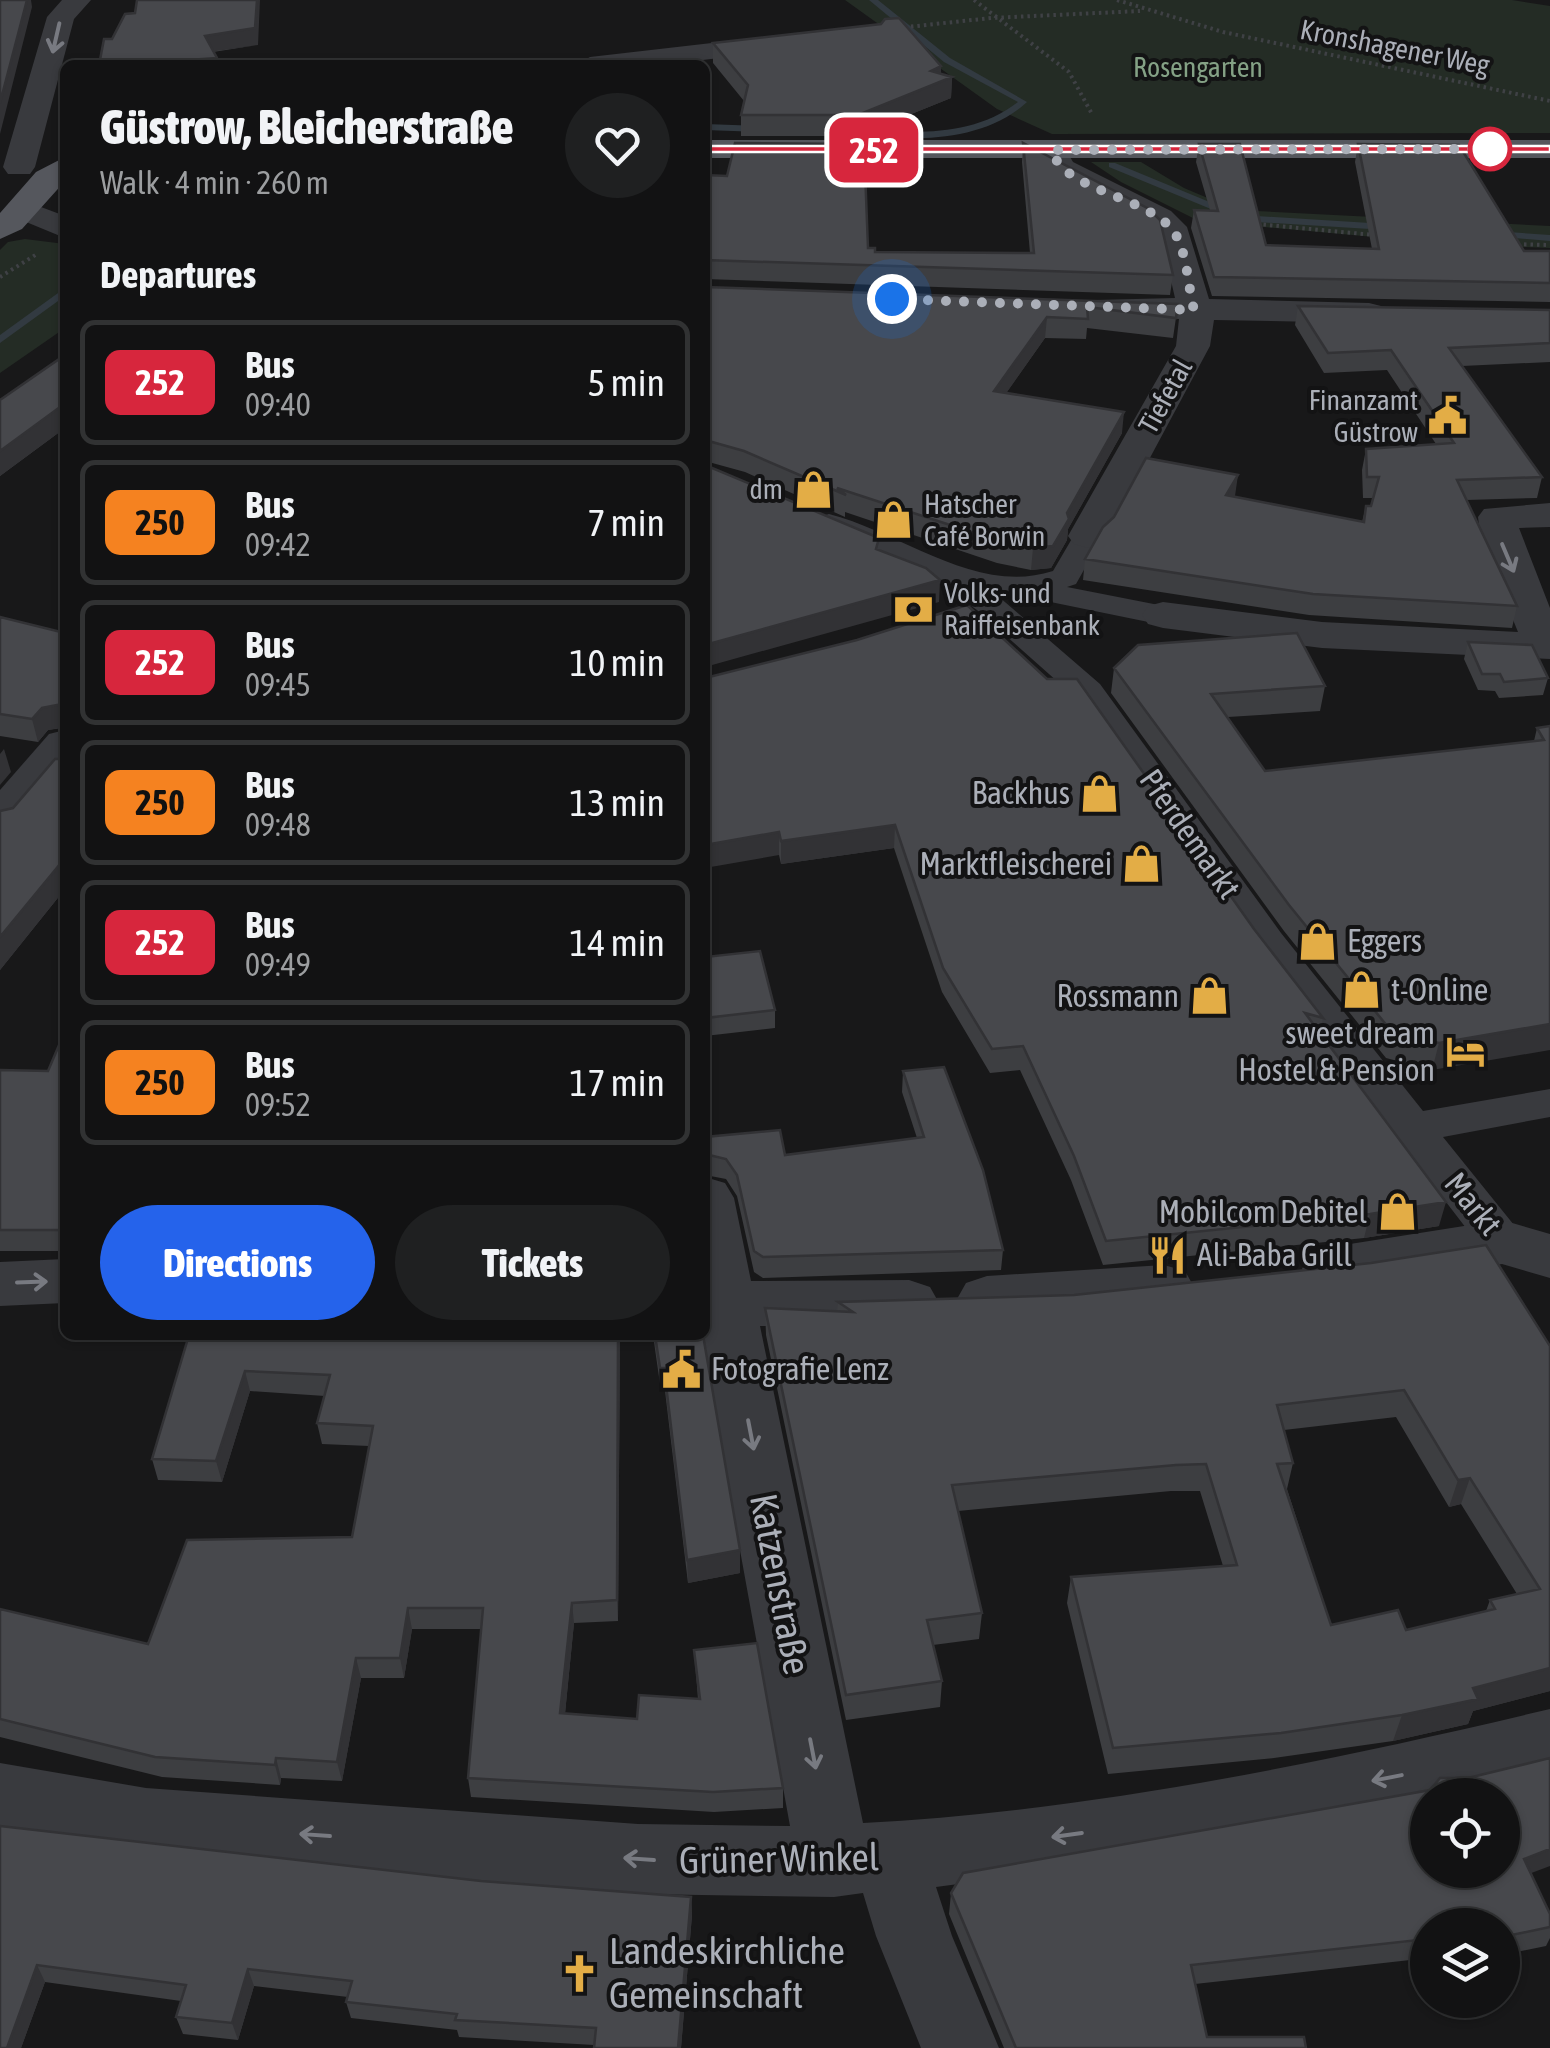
<!DOCTYPE html>
<html lang="en">
<head>
<meta charset="utf-8">
<style>
  body { margin:0; font-family:"Asap Condensed",sans-serif; background:#1f2021; color:#f1f3f6; height:100vh; display:flex; flex-direction:column; font-size:38px; white-space:nowrap }
  * { box-sizing:border-box; margin:0 }
  p { font-size:32px; color:#9c9ea0 }
  .icon { flex:none; width:55px; height:55px; fill:none; stroke:currentColor; stroke-width:2; stroke-linecap:round; stroke-linejoin:round }
  .map { position:relative; flex:1; overflow:hidden }
  .side { position:absolute; left:60px; top:60px; width:650px; height:1280px; display:flex; flex-direction:column; background:#121213; border-radius:15px; box-shadow:0 2px 8px #0004,0 0 0 2px #313233 }
  .side>* { flex:none }
  .badge { padding:0 20px; border-radius:15px; font-size:35px; line-height:65px }
  .tools { position:absolute; left:1410px; top:1778px; display:grid; gap:20px }
  .tools a { display:grid; place-items:center; width:110px; height:110px; border-radius:50%; background:#121213; box-shadow:0 2px 8px #0004,0 0 0 2px #313233; font-size:50px }
  .you { position:absolute; width:50px; height:50px; margin:-25px; border:8px solid #fff; border-radius:50%; background:#1a73e8; box-shadow:0 0 0 15px #1a73e833 }
  .map>.badge { position:absolute; translate:-50% -50%; box-shadow:0 0 0 5px #fff }
  h2 { padding:0 40px; font-size:38px; line-height:90px }
  .round { display:grid; place-items:center; flex:none; width:105px; height:105px; border-radius:52px; background:#1f2021 }
  .overview { display:flex; align-items:center; justify-content:space-between; height:170px; padding:0 40px }
  h1 { font-size:48px; font-weight:800; line-height:75px }
  .primary-button { display:flex; gap:20px; margin-top:auto; padding:20px 40px }
  .primary-button a { flex:1; height:115px; border-radius:60px; background:#2563eb; color:#fff; font-size:40px; font-weight:800; line-height:115px; text-align:center }
  .primary-button a+a { background:#1f2021; color:#f1f3f6 }
  ul { padding:0; list-style:none }
  li { display:flex; align-items:center; gap:30px; height:125px; margin:0 20px 15px; padding:0 20px; border:5px solid #313233; border-radius:15px }
  li div { flex:1 }
  li b { display:block; font-size:38px }
  li em { font-style:normal }
  li .badge { min-width:110px; font-weight:700; text-align:center }
  .map>svg:first-child { display:block }
</style>
</head>
<body>
<div class="map">
<svg width="1550" height="2048" viewBox="0 0 1550 2048">
  <rect width="100%" height="100%" fill="#181819"/>
  <path fill="#242c25" d="M845 0H1512L1550 6V133L1052 134 997 109Z
    M1091 162H1141L1184 188 1236 210 1550 226V248L1451 244 1199 221 1121 182Z
    M25 239 65 244V328L0 373V250L8 242Z"/>
  <g fill="none" stroke-linecap="round" stroke-linejoin="round">
    <path fill="#323a41" fill-rule="evenodd" d="M869 0H878L950 58 1027 102C980 145 905 141 846 134V130L849 129C907 132 969 140 1018 102L944 62Z
      M705 124 761 126 765 129 761 132 705 130Z
      M1109 163H1115L1241 215 1386 224 1391 227 1386 230 1240 221 1109 167Z
      M1494 231 1550 235V241L1491 236 1489 234Z
      M65 288V296L0 343V335Z"/>
    <path stroke="#3f4145" stroke-width="4" stroke-dasharray="2.5 4" stroke-linecap="butt" d="M974 0 1069 72 1092 114
      M1117 0 1223 32 1550 101
      M898 28 991 18 1140 11
      M1257 224 1374 235
      M1511 244 1550 245
      M0 277 37 254"/>
    <path fill="#393a3e" fill-rule="evenodd" d="M829 514C901 532 976 596 1053 571L1077 530H1099L1103 536 1076 584 1067 587 1174 608 1179 615 1174 622 1163 625 1031 598 1022 600 991 590 1100 684 1281 933 1423 1111 1550 1089V1117L1443 1137 1518 1230 1524 1242 1518 1254 1502 1258 1486 1254 1253 951 1076 698 977 610 932 578 818 529 814 523 818 517Z"/>
    <path fill="#393a3e" fill-rule="evenodd" d="M782 35 796 43 792 49 662 65H576L590 57Z
      M1051 140 1062 143 1073 162 1171 211 1187 227 1209 299 1369 303 1381 306 1386 313 1381 320 1369 323 1214 320 1210 346 1108 536 1102 544 1088 548 1074 544 1068 536 1176 346 1179 319 1095 314 1090 307 1095 300 1175 298 1161 237 1149 225 1050 174 1036 149 1040 143Z
      M25 201 65 216V238L14 217 9 210 14 203Z
      M1550 503V527L1519 528 1550 608V659L1322 648 1163 628 1148 624 1142 615 1148 606 1163 602 1322 622 1518 632 1481 541 1478 517 1484 509Z
      M65 730V772L17 829 0 833V790L49 734Z
      M705 1177 725 1183 734 1198 751 1281 909 1280 930 1287 939 1303 930 1319 909 1326H760L863 1823C1093 1811 1326 1762 1550 1709V1773L1459 1795H1428V1802L1113 1863 936 1887 952 1936 999 2048H921L876 1936 863 1893 834 1897 638 1894 146 1856 0 1829V1763L146 1788 638 1824 790 1826 701 1335H705Z
      M1502 1220 1550 1234V1278L1502 1264 1331 1291 1310 1285 1302 1269 1310 1253 1331 1247Z
      M65 1259V1303L0 1306V1262Z
      M1164 1265 1185 1271 1194 1287 1185 1303 1164 1309 987 1322 966 1315 957 1299 966 1283 987 1276Z"/>
    <path fill="#393a3e" fill-rule="evenodd" d="M62 0H91L74 19 35 167 30 174H8L3 167 47 17Z"/>
    <path fill="#55575d" fill-rule="evenodd" d="M705 140H1550V158H705Z
      M65 157V181L22 229 0 239V213L36 172Z"/>
  </g>
  <path fill="#3d3e41" fill-rule="evenodd" d="M713 43 941 74 952 77 951 98 857 136H741V115L744 101 713 63Z
    M258 45 213 52 218 65H99Z
    M1023 143 1173 275 1170 295 705 279V175L868 248 875 252 1030 253 1022 162Z
    M1199 144 1266 245 1372 249 1355 162 1358 144 1524 251H1550V302L1212 296 1191 228 1194 210H1210L1196 162Z
    M705 287 1178 304 1173 338 1087 328 1086 339 1045 338 1006 393 1122 433 1068 529 1067 540 1051 568 1031 570 997 563 845 512V517L745 472 705 461Z
    M1298 306 1550 310V362L1462 366 1542 477 1537 498 1466 500 1517 606 1512 628 1309 615 1083 580 1085 559 1235 497 1362 522 1366 506H1371L1373 498H1363L1362 470 1366 449 1436 444 1387 370 1324 373 1295 325Z
    M65 355V428L0 476V400Z
    M0 617 65 633V889L0 970V811L13 808 61 759 62 728 48 730 38 742 0 736Z
    M1468 642 1548 678 1543 695 1499 698 1495 691 1478 690 1464 659Z
    M1114 668 1325 686 1320 711 1228 717 1265 771 1534 741 1537 728 1550 726 1432 1070 1386 1058 1284 931 1111 693Z
    M705 678 1254 929 1323 1018 1320 1033 1439 1226 1364 1238 1103 1265 1071 1180 1020 1070 990 1073 942 992 894 848 781 864 779 855Z
    M705 957 775 1010V1028L705 1036Z
    M65 1031V1251H0V1070L48 1071Z
    M903 1071 1003 1250 1001 1270 763 1278 754 1272 737 1196 726 1179 705 1175V1137L785 1155 917 1138 902 1092Z
    M838 1302 1550 1346V1691L1473 1711 1468 1724 1393 1741 1274 1758 1108 1774 1067 1603 1071 1577 1223 1566 1200 1491H1171L958 1511 982 1613 979 1639 933 1645 942 1681 940 1707 846 1720 766 1335 765 1308 837 1312ZM1396 1417 1449 1507 1461 1504 1517 1594 1490 1600 1486 1611 1406 1630 1331 1625 1287 1489 1293 1463 1284 1430Z
    M189 1335H620L618 1621 574 1623 565 1714 637 1719 698 1699 694 1650 783 1788V1808L714 1812 471 1797 468 1778 481 1629H412L404 1678H361L342 1781 281 1778 280 1785 162 1777 0 1737V1609L148 1644 352 1537 369 1446 322 1444 317 1423 325 1396 250 1391 222 1482 158 1480 152 1459Z
    M653 1335H703L740 1573 688 1583 665 1391H661Z
    M0 1826 481 1881 691 1897 692 1915 681 2048H594V2045L459 2037 457 2030 351 2018 346 2002 348 1997 254 1986 238 2040 183 2034 176 2017 181 2001 45 1982 21 2048H0Z
    M1531 1873 1550 1914V1938L1546 1946 1502 1955V1925H1428V1958L1195 1984 1207 2037 1306 2048H1004L949 1914 951 1893Z"/>
  <path fill="#323235" d="M27 0H31L32 7 0 134V103Z
    M257 0H260L258 45 208 52 205 36Z
    M941 66V82L952 77 951 98 857 136 858 115Z
    M1047 317 1045 338 993 412 994 391Z
    M60 407 65 428 0 476V451Z
    M1124 412 1122 433 1068 529 1067 540 1051 568 1031 570 1033 548 1067 513Z
    M1238 475 1235 496 1223 516 1226 495Z
    M940 580 939 602 705 667V645Z
    M62 704 65 727 48 730 38 742 32 719 42 708Z
    M4 749 11 772 0 785V754Z
    M895 825 894 848 781 864V841Z
    M779 832V855L705 868V845Z
    M65 858V889L0 970V937Z
    M1550 1024V1050L1432 1070 1439 1043Z
    M1446 1202 1439 1226 1364 1238 1370 1214Z
    M618 1335H620L618 1621 617 1600Z
    M245 1371 250 1391 222 1482 216 1461Z
    M1470 1478 1461 1504 1449 1507 1458 1480Z
    M740 1550V1573L688 1583 687 1560Z
    M572 1603 574 1623 563 1733 560 1713Z
    M408 1608 412 1629 404 1678 400 1658Z
    M356 1658 361 1678 342 1781 337 1762Z
    M1550 1668V1691L1473 1711 1468 1724 1393 1741 1402 1715 1473 1688Z
    M276 1758 281 1778 280 1785 275 1765Z
    M1550 1849V1866L1515 1879 1524 1859Z
    M691 1897 692 1915 681 2048H678Z
    M37 1965 45 1982 21 2048H7Z
    M248 1969 254 1986 238 2040 232 2023Z"/>
  <path fill="#47484c" stroke="#323235" stroke-width="2.5" fill-rule="evenodd" d="M0 0H27L0 103Z
    M137 0H257L255 28 205 36 217 58 176 61 175 65H99L104 39H112L125 14 135 13Z
    M899 18 941 66 931 71 952 77 858 115H741L748 85 713 43 881 24 885 19Z
    M541 62 543 65H520Z
    M735 143 864 144 868 248H875V252L1034 253 1023 143 1149 209 1160 220 1173 275 705 260V175L727 176Z
    M1199 144H1240L1266 245 1379 249 1358 144 1459 145 1524 251H1550V283L1214 277 1194 210 1218 211Z
    M705 287 1178 304 1176 318 1087 307 1088 319 1047 317 994 391 1124 412 1067 513 1069 519 1053 546 1033 548 999 541 837 488 846 495 744 451 705 440Z
    M1298 306 1550 310V343L1449 348 1542 477 1457 480 1517 606 1313 594 1085 559 1103 527 1114 517 1146 458 1238 475 1226 495 1364 522 1366 506H1371L1379 477H1367L1366 449 1454 443 1391 350 1328 353Z
    M65 355V408L60 407 0 451V400Z
    M705 465 879 538 876 549 926 568 940 580 705 645Z
    M967 605 1047 679H1077L1254 929 1323 1018 1305 1013 1446 1202 1370 1214 1106 1241 1074 1156 1023 1046 992 1049 943 968 895 825 781 841 779 832 705 845V678L857 640Z
    M0 617 65 633V858L0 937V811L13 808 55 759H61L62 704 42 708 32 719 0 714Z
    M1297 633 1325 686 1211 694 1265 771 1544 740 1537 728 1550 726V1024L1439 1043 1392 1032 1289 905 1114 668 1138 645Z
    M1468 642 1532 645 1548 678 1504 682 1500 674H1482Z
    M760 951 775 1010 705 1018V957Z
    M65 1031V1230H0V1070L48 1071Z
    M944 1067 983 1170 1003 1250 763 1257 754 1251 737 1175 726 1159 705 1154V1137L780 1130 785 1155 924 1137 903 1071Z
    M1486 1245 1550 1346V1668L1473 1688 1478 1699 1402 1715 1281 1733 1113 1748 1071 1577 1237 1565 1206 1464 1176 1465 952 1485 982 1613 927 1620 942 1681 846 1695 765 1308 853 1312 838 1302 1074 1295 1371 1263ZM1404 1390 1458 1480 1470 1478 1540 1589 1490 1600 1495 1609 1406 1630 1398 1610 1331 1625 1277 1464 1293 1463 1277 1405Z
    M189 1335H618L617 1600 572 1603 560 1713 637 1719 639 1695 700 1699 694 1650 757 1643 783 1788 713 1792 468 1778 483 1608H408L400 1658H356L337 1762 276 1758 275 1765 155 1757 0 1719V1609L148 1644 187 1540 352 1537 373 1426 317 1423 330 1375 245 1371 216 1461 152 1459Z
    M655 1335H703L740 1550 687 1560 664 1368H660Z
    M1550 1758V1849L1524 1859 1550 1914V1927L1502 1937V1925H1428V1939L1191 1965 1207 2037H1304L1306 2048H1016L951 1893 963 1873 1430 1790 1440 1778H1468ZM1428 1795H1502V1870H1428Z
    M0 1826 481 1881 691 1897 678 2048H594L596 2028 455 2020 457 2014 346 2002 352 1981 248 1969 232 2023 176 2017 186 1985 37 1965 7 2048H0Z"/>
  <defs><path id="oneway-shaft" d="M-6 0H5M1.5-3L5.5 0L1.5 3" fill="none" stroke-width="1.6" stroke-linecap="round" stroke-linejoin="round" transform="scale(2.5)"/></defs>
  <g stroke="#787a81">
    <use href="#oneway-shaft" transform="translate(56 38) rotate(103)"/>
    <use href="#oneway-shaft" transform="translate(1508 558) rotate(67)"/>
    <use href="#oneway-shaft" transform="translate(32 1282) rotate(-2)"/>
    <use href="#oneway-shaft" transform="translate(751 1435) rotate(79)"/>
    <use href="#oneway-shaft" transform="translate(813 1754) rotate(79)"/>
    <use href="#oneway-shaft" transform="translate(1387 1778) rotate(169)"/>
    <use href="#oneway-shaft" transform="translate(315 1835) rotate(-176)"/>
    <use href="#oneway-shaft" transform="translate(1067 1835) rotate(172)"/>
    <use href="#oneway-shaft" transform="translate(639 1859) rotate(-176)"/>
  </g>
  <path fill="#d7263d" stroke="#fff" stroke-width="2.5" d="M705 146H1550V152H701Z"/>
  <g fill="none" stroke-linecap="round" stroke-linejoin="round">
    <path stroke="#abafb8" stroke-width="10" stroke-dasharray="0 18" d="M892 299 1194 310C1188 287 1187 251 1174 232 1149 196 1062 191 1052 150L1490 149"/>
  </g>
  <defs>
    <symbol id="civic-bare" viewBox="-9 -9 18 18"><path d="M-.6-6.5H3V-4.5H.6V-3L4-1V1h2V6H-6V1h2V-1L-.6-3ZM-1.2 2.5V6h2.4V2.5Z" fill="#e3ad46" stroke="#131314" stroke-width="2.5" paint-order="stroke"/></symbol>
    <symbol id="shop-bare" viewBox="-9 -9 18 18"><path d="M-5-2.5h2.3a2.7 3.5 0 0 1 5.4 0H5L5.5 6h-11ZM-1.5-2.5h3a1.5 2.3 0 0 0-3 0Z" fill="#e3ad46" stroke="#131314" stroke-width="2.5" paint-order="stroke"/></symbol>
    <symbol id="bank-bare" viewBox="-9 -9 18 18"><path d="M-6-4H6V4H-6ZM0-2.3a2.3 2.3 0 1 0 0 4.6a2.3 2.3 0 1 0 0-4.6Z" fill="#e3ad46" stroke="#131314" stroke-width="2.5" paint-order="stroke"/></symbol>
    <symbol id="hotel-bare" viewBox="-9 -9 18 18"><path d="M-6-4.5h1.5V1H6V5H4.5V3h-9V5H-6ZM-4 0a1.8 1.8 0 1 1 3.6 0ZM.5 0V-2.5h3Q6-2.5 6 0Z" fill="#e3ad46" stroke="#131314" stroke-width="2.5" paint-order="stroke"/></symbol>
    <symbol id="restaurant-bare" viewBox="-9 -9 18 18"><path d="M-5-6h1v4h1v-4h1v4h1v-4h1v5L-1.5 .5V6h-2V.5L-5-1ZM5-6V6H3V1.5H1.5Q1.5-4 5-6Z" fill="#e3ad46" stroke="#131314" stroke-width="2.5" paint-order="stroke"/></symbol>
    <symbol id="church-bare" viewBox="-9 -9 18 18"><path d="M-1.2-6h2.4v3.5h3.3v2.4h-3.3V6h-2.4V-.1h-3.3v-2.4h3.3Z" fill="#e3ad46" stroke="#131314" stroke-width="2.5" paint-order="stroke"/></symbol>
  </defs>
  <g fill-rule="evenodd">
    <use href="#civic-bare" x="1420" y="388" width="55" height="55"/>
    <use href="#shop-bare" x="786" y="462" width="55" height="55"/>
    <use href="#shop-bare" x="866" y="492" width="55" height="55"/>
    <use href="#bank-bare" x="886" y="582" width="55" height="55"/>
    <use href="#shop-bare" x="1072" y="766" width="55" height="55"/>
    <use href="#shop-bare" x="1114" y="836" width="55" height="55"/>
    <use href="#shop-bare" x="1290" y="914" width="55" height="55"/>
    <use href="#shop-bare" x="1334" y="962" width="55" height="55"/>
    <use href="#shop-bare" x="1182" y="968" width="55" height="55"/>
    <use href="#hotel-bare" x="1438" y="1024" width="55" height="55"/>
    <use href="#shop-bare" x="1370" y="1184" width="55" height="55"/>
    <use href="#restaurant-bare" x="1140" y="1228" width="55" height="55"/>
    <use href="#civic-bare" x="654" y="1342" width="55" height="55"/>
    <use href="#church-bare" x="552" y="1946" width="55" height="55"/>
  </g>
  <circle fill="#fff" stroke="#d7263d" stroke-width="5" cx="1490" cy="149" r="20"/>
  <g text-anchor="middle" stroke-width="8" stroke-linejoin="round" paint-order="stroke">
    <g font-size="28" fill="#abafb8" stroke="#131314">
      <text transform="translate(1395 47) rotate(11)" y="10">Kronshagener Weg</text>
      <text transform="translate(1165 396) rotate(-61)" y="10">Tiefetal</text>
    </g>
    <g font-size="28" fill="#84a185" stroke="#131314">
      <text x="1198" y="77">Rosengarten</text>
    </g>
    <g font-size="28" fill="#abafb8" stroke="#131314" text-anchor="end">
      <text x="1418" y="410">Finanzamt<tspan x="1418" dy="32">Güstrow</tspan></text>
      <text x="783" y="499">dm</text>
      <text x="924" y="514" text-anchor="start">Hatscher<tspan x="924" dy="32">Café Borwin</tspan></text>
      <text x="944" y="603" text-anchor="start">Volks- und<tspan x="944" dy="32">Raiffeisenbank</tspan></text>
    </g>
    <g font-size="32" fill="#abafb8" stroke="#131314" text-anchor="end">
      <text x="1070" y="804">Backhus</text>
      <text x="1112" y="875">Marktfleischerei</text>
      <text x="1347" y="952" text-anchor="start">Eggers</text>
      <text x="1391" y="1001" text-anchor="start">t-Online</text>
      <text x="1179" y="1007">Rossmann</text>
      <text x="1435" y="1044">sweet dream<tspan x="1435" dy="37">Hostel &amp; Pension</tspan></text>
      <text x="1367" y="1223">Mobilcom Debitel</text>
      <text x="1197" y="1266" text-anchor="start">Ali-Baba Grill</text>
      <text x="711" y="1380" text-anchor="start">Fotografie Lenz</text>
    </g>
    <g font-size="32" fill="#abafb8" stroke="#131314">
      <text transform="translate(1190 834) rotate(55)" y="11">Pferdemarkt</text>
      <text transform="translate(1473 1204) rotate(51)" y="11">Markt</text>
    </g>
    <g font-size="38" fill="#abafb8" stroke="#131314">
      <text transform="translate(780 1584) rotate(79)" y="13">Katzenstraße</text>
      <text transform="translate(779 1859) rotate(-1)" y="13">Grüner Winkel</text>
    </g>
    <g font-size="38" fill="#abafb8" stroke="#131314" text-anchor="start">
      <text x="609" y="1964">Landeskirchliche<tspan x="609" dy="44">Gemeinschaft</tspan></text>
    </g>
  </g>
</svg>
<div class="tools">
<a><svg class="icon" aria-label="locate" viewBox="0 0 24 24"><circle cx="12" cy="12" r="6"/><path d="M12 2v4M12 18v4M2 12h4M18 12h4"/></svg></a>
<a><svg class="icon" aria-label="layers" viewBox="0 0 24 24"><path d="M12 4l9 5-9 5-9-5zM3 14l9 5 9-5"/></svg></a>
</div>
<div class="you" style="left:892px;top:299px"></div>
<b class="badge" style="left:874px;top:150px;background:#d7263d;color:#fff">252</b>
<section class="side">
<div class="overview"><div><h1>Güstrow, Bleicherstraße</h1><p>Walk · 4 min · 260 m</p></div><a class="round"><svg class="icon" aria-label="heart" viewBox="0 0 24 24"><path d="M12 20l-8-8c-3-5 5-10 8-4 3-6 11-1 8 4z"/></svg></a></div>
<h2>Departures</h2>
<ul>
<li><span class="badge" style="background:#d7263d;color:#fff">252</span><div><b>Bus</b><p>09:40</p></div><em>5 min</em></li>
<li><span class="badge" style="background:#f58220;color:#111">250</span><div><b>Bus</b><p>09:42</p></div><em>7 min</em></li>
<li><span class="badge" style="background:#d7263d;color:#fff">252</span><div><b>Bus</b><p>09:45</p></div><em>10 min</em></li>
<li><span class="badge" style="background:#f58220;color:#111">250</span><div><b>Bus</b><p>09:48</p></div><em>13 min</em></li>
<li><span class="badge" style="background:#d7263d;color:#fff">252</span><div><b>Bus</b><p>09:49</p></div><em>14 min</em></li>
<li><span class="badge" style="background:#f58220;color:#111">250</span><div><b>Bus</b><p>09:52</p></div><em>17 min</em></li>
</ul>
<div class="primary-button"><a>Directions</a><a>Tickets</a></div>
</section>
</div>
</body>
</html>
